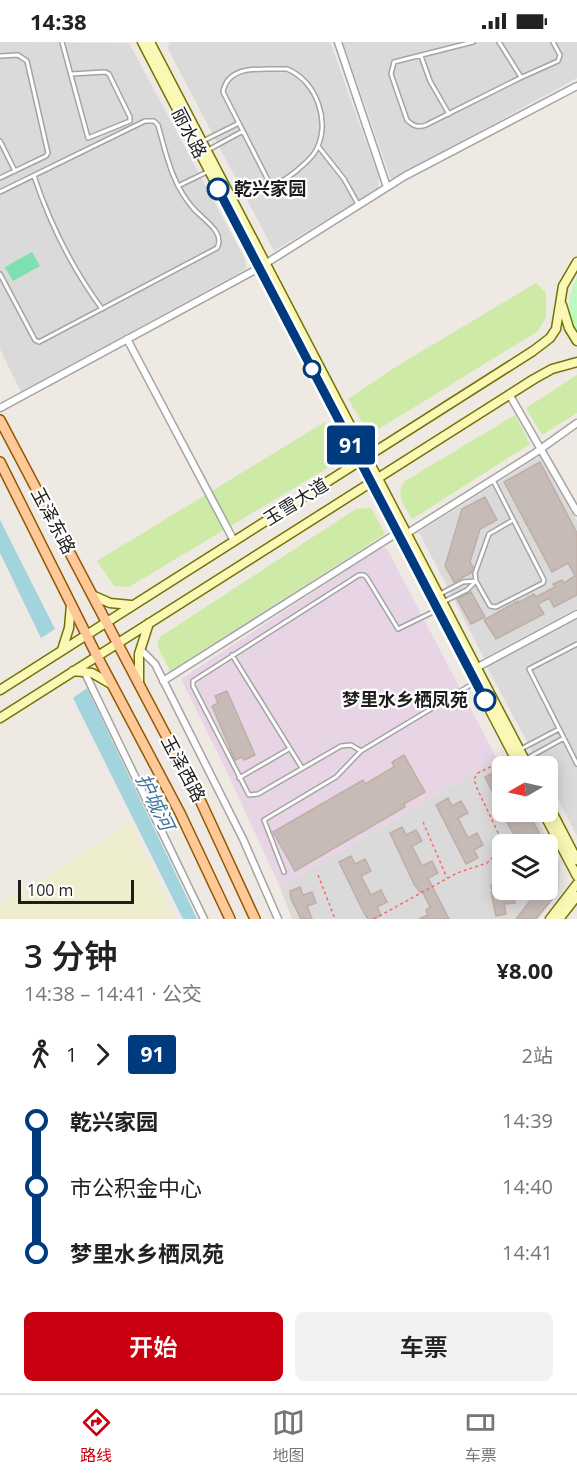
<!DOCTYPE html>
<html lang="zh">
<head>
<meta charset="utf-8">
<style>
  body { margin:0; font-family:"Open Sans","Noto Sans SC",sans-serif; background:#f2f2f2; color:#222; height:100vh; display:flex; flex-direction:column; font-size:22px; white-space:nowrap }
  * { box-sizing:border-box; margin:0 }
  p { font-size:20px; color:#767676 }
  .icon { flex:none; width:33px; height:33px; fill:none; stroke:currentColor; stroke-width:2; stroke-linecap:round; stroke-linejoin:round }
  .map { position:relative; height:877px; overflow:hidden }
  .sheet { display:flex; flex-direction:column; background:#fff; flex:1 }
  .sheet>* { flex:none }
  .badge { padding:0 12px; border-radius:4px; font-size:21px; line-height:39px }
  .needle { width:39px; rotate:261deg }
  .controls { position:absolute; left:492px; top:714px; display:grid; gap:12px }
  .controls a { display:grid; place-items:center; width:66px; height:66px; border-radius:9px; background:#fff; box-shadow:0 3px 15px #0003; font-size:30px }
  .scale { position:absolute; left:18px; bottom:15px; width:116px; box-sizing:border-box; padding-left:6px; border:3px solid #1d1d1d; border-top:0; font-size:16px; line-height:21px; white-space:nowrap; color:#1d1d1d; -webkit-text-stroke:4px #fff; paint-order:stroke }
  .map>.badge { position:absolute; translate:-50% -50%; box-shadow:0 0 0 3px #fff }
  .legs { display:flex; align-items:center; gap:9px; height:66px; padding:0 24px; font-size:20px }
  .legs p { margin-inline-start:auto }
  .summary { display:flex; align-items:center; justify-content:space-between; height:102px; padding:0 24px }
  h1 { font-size:33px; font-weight:600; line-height:45px }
  .cta { display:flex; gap:12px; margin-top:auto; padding:12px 24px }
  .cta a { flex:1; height:69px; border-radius:9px; background:#c90010; color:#fff; font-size:24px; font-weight:600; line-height:69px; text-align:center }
  .cta a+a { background:#f2f2f2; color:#222 }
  ul { padding:0 24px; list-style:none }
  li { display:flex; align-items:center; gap:21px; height:66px; font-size:22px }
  li i { display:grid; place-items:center; width:9px; height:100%; margin:0 8px; background:currentColor }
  li i::after { content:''; width:15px; height:15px; margin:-8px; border:4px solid; border-radius:50%; background:#fff }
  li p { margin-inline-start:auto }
  li:first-child i { background:linear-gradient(#0000 50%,currentColor 0) }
  li:last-child i { background:linear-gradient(currentColor 50%,#0000 0) }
  .status { display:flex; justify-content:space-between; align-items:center; height:42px; padding:0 30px; background:#fff; direction:ltr }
  .status svg { height:16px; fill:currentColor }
  .dock { display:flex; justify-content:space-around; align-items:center; height:84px; border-top:2px solid #e0e0e0; background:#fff; font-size:16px; color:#767676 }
  .dock a { display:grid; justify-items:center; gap:3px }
  .dock .active { color:#c90010 }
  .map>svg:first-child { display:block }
</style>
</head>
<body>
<div class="status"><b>14:38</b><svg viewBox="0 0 49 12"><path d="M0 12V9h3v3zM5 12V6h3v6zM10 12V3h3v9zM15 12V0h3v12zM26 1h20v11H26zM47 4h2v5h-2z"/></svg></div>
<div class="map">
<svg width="577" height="877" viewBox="0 0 577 877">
  <rect width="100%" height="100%" fill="#eee9e2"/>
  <path fill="#dbdada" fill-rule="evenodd" d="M0 0 129 1 245 217 246 227 21 350 0 307Z
    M170 0H330L379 136 378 147 274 209 167 5Z
    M343 0H577V36L391 138Z
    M540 414 577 479V566L484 616 419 490Z
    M577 575V794L548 738V724H540L487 625Z
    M504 713 510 724H502V770H533L560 821 559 849 537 877H292L280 845ZM502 802H548V848H502Z"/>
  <path fill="#e7d4e5" d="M380 506 387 507 497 717 280 845 225 726 181 637Z"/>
  <path fill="#eeedcd" d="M130 782 175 877H0V862Z"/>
  <path fill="#cdeaa7" d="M536 241 546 251V275L538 289 377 388 366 387 348 357 397 324Z
    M577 333V371L542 393 526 366Z
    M515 373 530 402 412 477C405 464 394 453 405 439Z
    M325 380 338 403 329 425 129 545 114 544 97 519Z
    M371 466 385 492 170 629 157 603 160 595 356 467Z"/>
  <path fill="#befabe" d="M577 235V293C566 274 567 255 577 235Z"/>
  <path fill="#7edfb2" d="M32 210 40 224 13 239 5 225Z"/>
  <path fill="#a2d4dd" d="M0 478 55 587 41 596 0 511Z
    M87 646 182 845 197 877H183L73 656Z"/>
  <path fill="#c6bbb6" stroke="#c0aea4" stroke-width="1.5" d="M540 420 577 491V553L554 565 549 556 538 562 544 572 496 597 484 578 518 559V561L534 552 536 555 555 545 553 542 562 538 564 541 575 534 568 521 552 530 504 440Z
    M485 455 497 478 480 487 470 520 473 525 471 531 454 540 445 524 462 467Z
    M471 550 485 575 471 582 457 557Z
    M227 649 255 713 244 718 242 715 235 718 212 664 218 661 215 654Z
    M404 713 425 750 404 762 405 765 295 829 273 790 363 738 365 742 394 725 392 720Z
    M495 730 499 736 502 735V768L485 735Z
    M448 756 452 764 461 759 468 771 458 776 468 796 477 791 483 803 474 808 478 816 466 822 436 763Z
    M501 770H528L545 802H518L515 794Z
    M402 785 406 793 416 788 422 799 412 804 422 824 432 819 438 831 428 836 449 877H419L428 873 426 868 430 865 422 849 420 850 414 842 390 791Z
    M351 814 355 822 365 817 371 829 361 834 371 853 381 848 387 860 377 865 381 873 373 877H368L364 871 339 820Z
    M501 841 502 850 513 849 515 861 504 862 506 872 496 874 491 850 492 849 491 843Z
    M300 845 303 853 312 850 316 861 307 864 312 877H301L291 857 290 849Z
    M537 848H549L547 851 553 856 536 877H516L537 850Z"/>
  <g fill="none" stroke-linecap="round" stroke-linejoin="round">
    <defs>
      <path id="lane" d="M62 0 88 96 130 79V75L109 32 105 30 71 32
        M473 0 394 20 391 32 407 78C413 84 418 86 426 83L520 36 558 19 560 13 553 0
        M499 0 521 35
        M0 14 18 13 27 19 48 111 46 114 0 136
        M421 14 430 39 449 72
        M287 27C317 39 332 82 315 110 310 118 302 124 295 130 287 136 281 141 270 142L223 50C228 21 264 28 287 27Z
        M0 99 15 129
        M203 99 239 81
        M318 104 344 137 358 162
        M208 108 243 89
        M34 134C50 182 72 226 102 267
        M178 144 209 129
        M0 150 145 79H154L158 83C166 112 172 142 193 166 202 177 226 190 217 206L39 300 35 298 0 232
        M493 438 544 538 543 541 496 565 490 564 476 539 475 531 489 492 513 478
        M440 552 463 540 476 539
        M443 560 467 548 476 539
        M577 602 529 627 577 722
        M232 613 302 726
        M521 707 559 687
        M361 709 351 703 341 704 258 752 249 753 193 644V639L359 533H364L367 536 398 587 437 568
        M526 717 564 696
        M239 736 289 707
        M284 830 264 778 336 735 361 709 474 641"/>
      <path id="street" d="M338 0 387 145
        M265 222 405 134 577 44
        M127 297 234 499
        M509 352 577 470
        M0 366 259 226
        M406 492 535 411 577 381
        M140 607 155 622 243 797 278 877
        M476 626 577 572
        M84 629 204 877
        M163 639 397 491"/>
      <path id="secondary" d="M142 0 519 724
        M150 0 528 724
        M562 263 569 286 577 299
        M92 553 110 561 131 563
        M62 608 69 586 71 563
        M73 629 92 631 111 642
        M139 642V612L149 581
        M0 648 533 309 550 296 556 287 563 244 577 220
        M0 676 534 337 552 327 577 320
        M548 762 577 818
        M543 770 577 834
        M550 877 577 842
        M559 877 577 854"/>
      <path id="primary" d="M0 378 201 760 255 877
        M0 420 97 614 180 771 230 877"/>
    </defs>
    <use href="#lane" stroke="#a4a4a4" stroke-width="6"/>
    <use href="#street" stroke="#a4a4a4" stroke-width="9"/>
    <use href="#secondary" stroke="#717403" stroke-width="11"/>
    <use href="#primary" stroke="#955800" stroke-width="12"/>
    <path stroke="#fb6966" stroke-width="1.5" stroke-dasharray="3 3" stroke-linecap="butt" d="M423 780 447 836
      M318 833 335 877
      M374 877 457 831 487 821 499 809 501 797 476 744 474 737 478 731 506 717"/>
    <use href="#lane" stroke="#fff" stroke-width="3"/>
    <use href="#street" stroke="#fff" stroke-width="6"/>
    <use href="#secondary" stroke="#faf8b4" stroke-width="8"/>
    <use href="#primary" stroke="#fdc999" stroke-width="9"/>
  </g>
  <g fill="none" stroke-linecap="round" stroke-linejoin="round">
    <defs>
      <path id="line-1" d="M218 147 485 658"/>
    </defs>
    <use href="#line-1" stroke="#fff" stroke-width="14"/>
    <use href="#line-1" stroke="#003b80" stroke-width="9"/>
  </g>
  <g fill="#fff" stroke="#003b80" stroke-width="3">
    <circle cx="218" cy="147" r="10"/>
    <circle cx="312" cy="327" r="8"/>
    <circle cx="485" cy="658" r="10"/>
  </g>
  <g text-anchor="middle" stroke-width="4.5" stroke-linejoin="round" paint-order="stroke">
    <g font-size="18" fill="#1d1d1d" stroke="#fff">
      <text transform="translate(189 91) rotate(63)" y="6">丽水路</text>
      <text transform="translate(296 460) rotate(-32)" y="6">玉雪大道</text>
      <text transform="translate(53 479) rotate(62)" y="6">玉泽东路</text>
      <text transform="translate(183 727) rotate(62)" y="6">玉泽西路</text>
    </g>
    <g font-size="18" font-weight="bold" fill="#1d1d1d" stroke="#fff" text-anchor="start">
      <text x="234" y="153">乾兴家园</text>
      <text x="468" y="664" text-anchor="end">梦里水乡栖凤苑</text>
    </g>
    <g font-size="20" font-style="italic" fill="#42789d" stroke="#fff">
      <text transform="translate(155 760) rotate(64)" y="7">护城河</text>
    </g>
  </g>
</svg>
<div class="controls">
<a><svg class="needle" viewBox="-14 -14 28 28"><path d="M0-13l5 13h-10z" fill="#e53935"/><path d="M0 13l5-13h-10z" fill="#767676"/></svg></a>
<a><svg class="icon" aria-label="layers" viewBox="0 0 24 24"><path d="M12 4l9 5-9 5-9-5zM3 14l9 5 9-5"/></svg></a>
</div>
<div class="scale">100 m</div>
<b class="badge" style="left:351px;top:403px;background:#003b80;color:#fff">91</b>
</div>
<section class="sheet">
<div class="summary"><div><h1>3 分钟</h1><p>14:38 – 14:41 · 公交</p></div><b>¥8.00</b></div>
<div class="legs"><svg class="icon" aria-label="walk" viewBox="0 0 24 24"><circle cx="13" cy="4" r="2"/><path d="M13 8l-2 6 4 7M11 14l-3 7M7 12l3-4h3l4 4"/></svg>1<svg class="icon" aria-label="forward" viewBox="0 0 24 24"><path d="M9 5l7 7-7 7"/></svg><b class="badge" style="background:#003b80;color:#fff">91</b><p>2站</p></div>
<ul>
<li><i style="color:#003b80"></i><b>乾兴家园</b><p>14:39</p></li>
<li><i style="color:#003b80"></i><span>市公积金中心</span><p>14:40</p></li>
<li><i style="color:#003b80"></i><b>梦里水乡栖凤苑</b><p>14:41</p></li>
</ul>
<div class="cta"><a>开始</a><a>车票</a></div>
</section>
<nav class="dock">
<a class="active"><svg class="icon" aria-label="directions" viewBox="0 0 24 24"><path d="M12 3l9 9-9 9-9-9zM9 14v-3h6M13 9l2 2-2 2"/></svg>路线</a>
<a><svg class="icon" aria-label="map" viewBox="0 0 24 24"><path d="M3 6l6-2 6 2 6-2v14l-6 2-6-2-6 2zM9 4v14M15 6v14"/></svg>地图</a>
<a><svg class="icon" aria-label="tickets" viewBox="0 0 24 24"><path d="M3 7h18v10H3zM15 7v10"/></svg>车票</a>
</nav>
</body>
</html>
